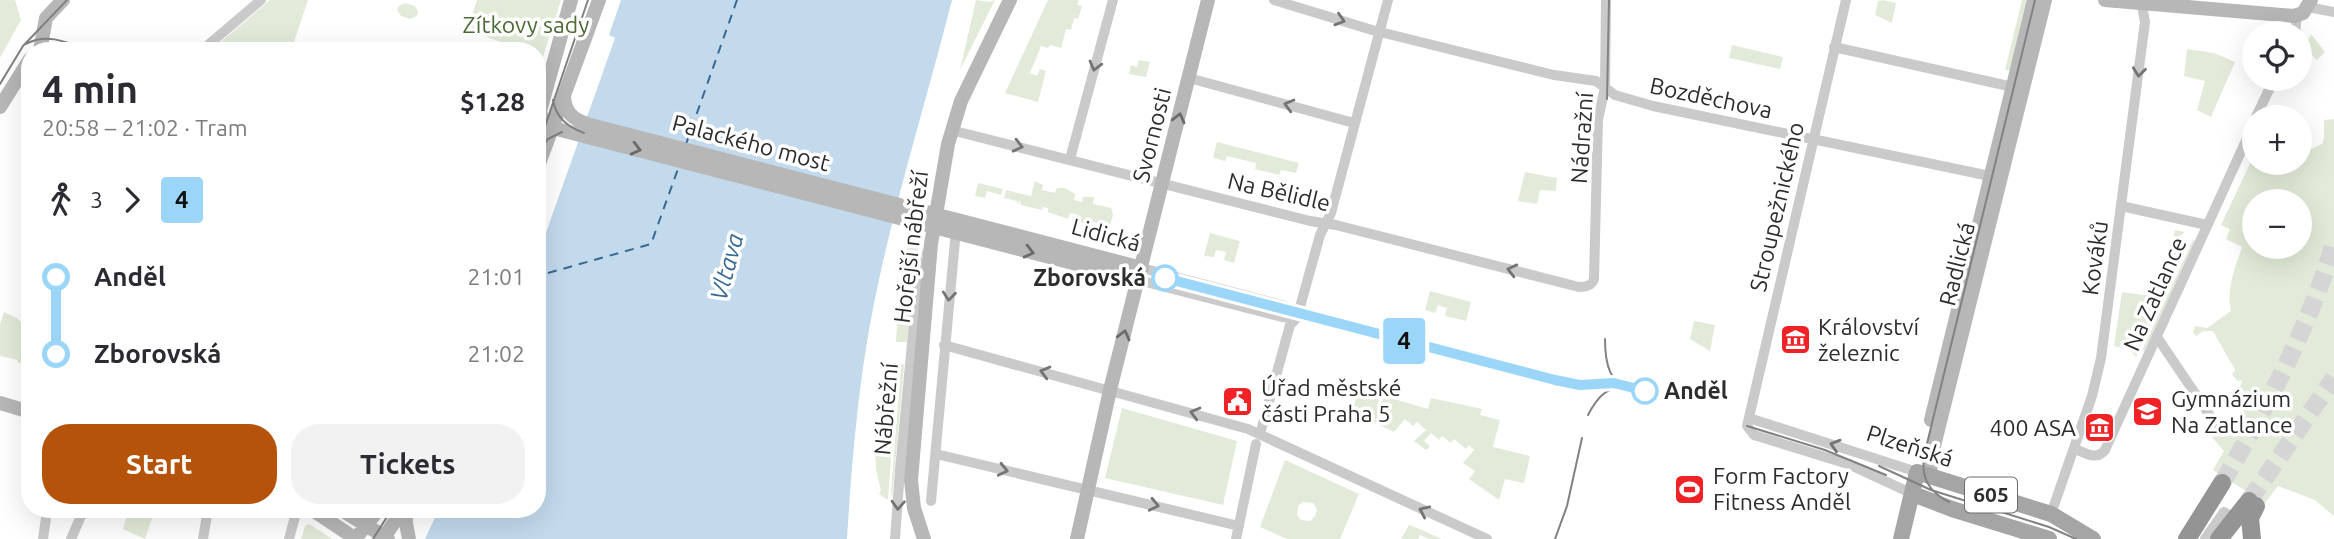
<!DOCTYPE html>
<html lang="en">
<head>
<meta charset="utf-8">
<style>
  body { margin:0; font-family:Ubuntu,sans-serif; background:#f2f2f3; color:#2b2b33; height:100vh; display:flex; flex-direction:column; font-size:26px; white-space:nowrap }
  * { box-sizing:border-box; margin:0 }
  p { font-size:23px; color:#7c7c81 }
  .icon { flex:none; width:38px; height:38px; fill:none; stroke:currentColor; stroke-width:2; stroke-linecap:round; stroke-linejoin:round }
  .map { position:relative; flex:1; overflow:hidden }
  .details { position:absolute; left:21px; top:42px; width:525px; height:476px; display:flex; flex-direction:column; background:#fff; border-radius:28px; box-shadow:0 7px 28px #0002 }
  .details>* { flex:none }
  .badge { padding:0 14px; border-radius:5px; font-size:24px; line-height:46px }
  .fabs { position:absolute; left:2242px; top:21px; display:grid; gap:14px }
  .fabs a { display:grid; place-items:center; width:70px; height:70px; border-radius:50%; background:#fff; box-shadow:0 7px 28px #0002; font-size:35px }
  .map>.badge { position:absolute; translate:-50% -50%; box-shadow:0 0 0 4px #fff }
  .legs { display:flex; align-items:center; gap:10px; height:77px; padding:0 21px; font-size:23px }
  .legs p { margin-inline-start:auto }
  .summary { display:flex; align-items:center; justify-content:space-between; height:119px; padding:0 21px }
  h1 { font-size:38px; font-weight:600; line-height:52px }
  .primary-button { display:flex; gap:14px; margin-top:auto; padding:14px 21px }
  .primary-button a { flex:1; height:80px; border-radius:28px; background:#b45309; color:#fff; font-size:28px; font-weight:600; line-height:80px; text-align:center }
  .primary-button a+a { background:#f2f2f3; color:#2b2b33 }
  ul { padding:0 21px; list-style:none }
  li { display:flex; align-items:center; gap:24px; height:77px; font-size:26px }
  li i { display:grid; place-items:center; width:10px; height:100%; margin:0 9px; background:currentColor }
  li i::after { content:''; width:18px; height:18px; margin:-9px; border:5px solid; border-radius:50%; background:#fff }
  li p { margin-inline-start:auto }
  li:first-child i { background:linear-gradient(#0000 50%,currentColor 0) }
  li:last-child i { background:linear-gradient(currentColor 50%,#0000 0) }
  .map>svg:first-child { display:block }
</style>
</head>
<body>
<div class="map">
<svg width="2334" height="539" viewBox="0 0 2334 539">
  <rect width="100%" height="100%" fill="#fff"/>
  <path fill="#e2ebd9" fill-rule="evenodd" d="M0 0H15L21 20 0 58Z
    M270 0H308L291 51H210Z
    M477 0H561L543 57 537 55V51H526L467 30Z
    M976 0 990 2 995 0 960 70Z
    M1048 0H1079L1077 5 1082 6 1078 19 1074 18 1071 30 1066 29 1061 48 1050 45 1048 48 1041 46 1030 73 1037 76 1040 69 1046 71 1038 102 1005 93Z
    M1883 0 1896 3 1892 23 1875 15 1878 1Z
    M2022 0H2032L2014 71 2005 70Z
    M405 3 415 6 418 12 417 16 410 19 401 16 397 10 399 6Z
    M2311 34 2325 52 2317 60 2312 55 2307 60 2301 56Z
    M1732 45 1783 57 1780 69 1729 58Z
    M2187 49 2214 53 2235 62 2211 117 2197 110 2205 81 2184 76Z
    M1139 60 1150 62 1146 77 1129 74 1131 65 1137 67Z
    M2334 119V516L2315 500 2278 486 2265 503 2213 470 2224 451 2211 436 2244 412 2233 394 2239 390 2242 380 2238 381 2232 374 2235 370 2213 331H2203L2196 336 2193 332 2195 326 2207 328 2231 311C2226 290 2235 267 2242 247L2226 239 2230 229 2221 225 2254 155V163H2300V154L2322 144 2324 138V120ZM2254 201H2300V247H2254Z
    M1217 142 1299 163 1296 173 1281 170 1279 175 1255 169 1256 163 1227 156 1225 161 1213 158Z
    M1525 172 1557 178 1556 191 1540 190 1537 204 1518 201Z
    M1035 181 1043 185 1042 190 1055 193 1057 188H1065L1075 194 1074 200 1082 202 1083 197H1094L1093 204 1111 208 1113 215 1110 226 1089 221 1087 225 1078 221 1079 215 1070 213 1068 219 1048 212V208L1043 207 1042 210 1021 205 1020 201 1017 204V201L1004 198 1006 190 1031 196Z
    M978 183 1003 189 1001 195 987 191 985 198 975 196Z
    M2175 230 2185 232 2180 236 2184 244 2189 242 2136 357 2130 350 2114 346 2122 292 2158 297 2162 262H2168Z
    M1210 233 1240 241 1234 263 1224 260 1226 252 1216 250 1214 257 1204 256Z
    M910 237 920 240 909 286 912 291 907 342H896L898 307 908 262 904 260Z
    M2193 240 2195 241 2144 352 2143 348Z
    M1430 291 1471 302 1466 321 1445 316 1447 308 1438 305 1435 313 1425 310Z
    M4 312 17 318 30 332V371L25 370 26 365 17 362 18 360 0 356V324Z
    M1694 321 1715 325 1710 351 1690 339Z
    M893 362 898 363 888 500 879 494 881 490C879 482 877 475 876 468 874 452 884 372 893 362Z
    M901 363 904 365 892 500 891 491Z
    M1374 388 1382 390 1377 406 1380 407 1384 396 1428 409 1431 398 1482 409 1480 415 1500 420 1493 447 1530 456 1524 483 1505 479 1499 500 1469 479 1475 471 1463 463 1474 450 1469 445 1466 449 1454 439 1451 443 1442 436 1439 440 1431 433 1424 441 1430 446 1426 450 1414 441 1426 430 1417 422 1413 426 1405 419 1394 432 1352 412 1358 390 1371 395Z
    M1122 408 1237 441 1223 505 1105 478Z
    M1285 460 1359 494 1340 539H1287L1260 527ZM1303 502 1313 503 1317 509 1315 516 1310 521 1301 520 1297 515 1298 506Z
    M129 509H155L145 539 123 529Z
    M308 524 311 525 332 539H301L305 526Z
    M1409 525H1410L1442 539H1429L1420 535 1418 539H1401Z"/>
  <path fill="#c3daed" d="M621 0H952C923 115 885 230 866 348 856 411 851 475 847 539H425L439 509H537V258L615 38 609 35Z"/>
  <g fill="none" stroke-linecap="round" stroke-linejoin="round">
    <path stroke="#366993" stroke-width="2" stroke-dasharray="9 7" stroke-linecap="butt" d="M686 144 737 0
      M548 273 651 244 679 166"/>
    <path stroke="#d5d5d5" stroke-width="18" stroke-dasharray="18 9" stroke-linecap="butt" d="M2222 483C2267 407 2308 329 2334 244
      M2249 501 2334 378"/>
    <path stroke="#cacaca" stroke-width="10" d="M1274 0 1372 30 1554 75 1596 81 1615 95 1653 106 1985 175
      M1846 0 1747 426 1754 435 1848 464 1913 494
      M2308 7 2334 12
      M2295 33 2297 16
      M1834 47 2013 87
      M201 51 261 0
      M1189 78 1354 123
      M2256 117 2274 79
      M951 130 1310 221 1336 225 1579 287C1586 287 1592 286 1594 279L1598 120 1605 87 1606 0
      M1070 159 1113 0
      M2121 206 2207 225
      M1142 268 1285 306 1298 313
      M1138 280 1282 317 1297 318
      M2157 337 2219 429
      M944 345 1248 429 1487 539
      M1749 418 1917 472
      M1260 434 1290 325 1297 318 1320 235 1331 213 1388 0
      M2075 449C2086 453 2096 461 2105 450L2254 123
      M936 454 1239 526
      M931 501 955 241V235L950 231
      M2051 514 2092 396 2101 358 2145 22 2141 0
      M43 539 47 511
      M71 539 84 509
      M203 539 208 509
      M289 539 297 509
      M895 539 900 470 919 270 928 251
      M1236 539 1256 444
      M2205 539 2224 512 2236 520"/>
    <path stroke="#b7b7b7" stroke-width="14" d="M571 0 540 111 542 119 553 128 1138 280
      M2105 0 2294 16 2303 13 2311 0
      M40 51 46 18 63 0
      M564 96C565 112 572 119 587 124L1142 268
      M0 107 30 59
      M537 169 599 0
      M0 403 30 412
      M1931 420 2034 0
      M1930 476 1931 458 2045 0
      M311 509 356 539
      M340 509 388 539
      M406 509V523L409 539
      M360 533 379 509
      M383 539 403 509
      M924 539 914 508 911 480 931 244 948 144 961 101 1010 0
      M1077 539 1110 390 1208 0"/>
    <path stroke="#a5a5a5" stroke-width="16" d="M1913 494 1952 509 2049 539
      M1901 539 1917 472 2051 514 2093 539"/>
    <path stroke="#949494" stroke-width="18" d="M2187 539 2222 483
      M2219 539 2249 501
      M2252 539 2250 518 2256 506"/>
    <path stroke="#828282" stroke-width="2" d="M26 44C47 32 69 43 90 51
      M0 84 23 46 67 0
      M1607 99 1609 0
      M553 100C556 118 568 127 584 133
      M537 150 588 0
      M539 150 548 139 562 132
      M1605 339C1605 364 1609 384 1635 394
      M1588 415C1597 398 1606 386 1627 387
      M1747 426 1825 450 1886 475
      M1879 466 1931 490 2049 527 2076 539
      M1949 502C1929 492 1921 478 1924 456L2035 0
      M373 539 392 509
      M1555 539 1567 506 1582 438"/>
  </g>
  <defs><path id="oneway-chevron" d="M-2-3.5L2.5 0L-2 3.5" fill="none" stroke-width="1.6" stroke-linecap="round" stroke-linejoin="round" transform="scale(1.75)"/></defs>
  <g stroke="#747474">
    <use href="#oneway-chevron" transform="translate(1340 20) rotate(17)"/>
    <use href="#oneway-chevron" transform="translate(1095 66) rotate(105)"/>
    <use href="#oneway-chevron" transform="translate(2139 72) rotate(97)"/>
    <use href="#oneway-chevron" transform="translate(1289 105) rotate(-165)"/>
    <use href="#oneway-chevron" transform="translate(1018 146) rotate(14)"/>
    <use href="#oneway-chevron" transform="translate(1512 270) rotate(-166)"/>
    <use href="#oneway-chevron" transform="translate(949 296) rotate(96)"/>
    <use href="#oneway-chevron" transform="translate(1045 372) rotate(-165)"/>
    <use href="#oneway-chevron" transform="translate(1195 413) rotate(-165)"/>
    <use href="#oneway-chevron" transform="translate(1835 445) rotate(-163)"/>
    <use href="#oneway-chevron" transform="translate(1003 470) rotate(13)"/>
    <use href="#oneway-chevron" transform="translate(898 505) rotate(93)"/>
    <use href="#oneway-chevron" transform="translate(1154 505) rotate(13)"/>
    <use href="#oneway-chevron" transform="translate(1424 511) rotate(-156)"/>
  </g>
  <g stroke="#6b6b6b">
    <use href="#oneway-chevron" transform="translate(1179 118) rotate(-76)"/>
    <use href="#oneway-chevron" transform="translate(636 149) rotate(14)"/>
    <use href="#oneway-chevron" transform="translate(1029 252) rotate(14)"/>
    <use href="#oneway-chevron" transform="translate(1124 335) rotate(-76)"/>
  </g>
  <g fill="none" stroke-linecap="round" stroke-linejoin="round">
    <defs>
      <path id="line-1" d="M1165 278 1555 380 1580 385 1614 383 1645 391"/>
    </defs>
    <use href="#line-1" stroke="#fff" stroke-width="16"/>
    <use href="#line-1" stroke="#9bd6f9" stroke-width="10"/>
  </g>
  <defs>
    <symbol id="museum-square" viewBox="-11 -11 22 22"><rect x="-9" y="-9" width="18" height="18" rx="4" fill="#f02225" stroke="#fff"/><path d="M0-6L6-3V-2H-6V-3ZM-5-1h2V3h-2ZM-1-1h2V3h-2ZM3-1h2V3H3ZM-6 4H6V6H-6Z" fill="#fff"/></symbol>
    <symbol id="civic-square" viewBox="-11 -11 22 22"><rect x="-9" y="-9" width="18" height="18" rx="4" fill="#f02225" stroke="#fff"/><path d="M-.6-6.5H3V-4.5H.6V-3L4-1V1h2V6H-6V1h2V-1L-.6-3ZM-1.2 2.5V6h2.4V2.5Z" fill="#fff"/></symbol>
    <symbol id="school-square" viewBox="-11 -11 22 22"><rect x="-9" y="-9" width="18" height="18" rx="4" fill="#f02225" stroke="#fff"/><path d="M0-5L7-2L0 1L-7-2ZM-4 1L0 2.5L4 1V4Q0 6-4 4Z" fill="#fff"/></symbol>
    <symbol id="stadium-square" viewBox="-11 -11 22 22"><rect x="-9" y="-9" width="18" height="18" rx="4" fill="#f02225" stroke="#fff"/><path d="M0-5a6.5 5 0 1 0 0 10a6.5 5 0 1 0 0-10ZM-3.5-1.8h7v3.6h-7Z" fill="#fff"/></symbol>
  </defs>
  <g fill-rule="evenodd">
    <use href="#museum-square" x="1778" y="322" width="35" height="35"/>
    <use href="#civic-square" x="1220" y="384" width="35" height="35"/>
    <use href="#school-square" x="2130" y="394" width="35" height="35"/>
    <use href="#museum-square" x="2082" y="410" width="35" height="35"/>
    <use href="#stadium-square" x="1672" y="472" width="35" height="35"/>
  </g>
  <g fill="#fff" stroke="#9bd6f9" stroke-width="3.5">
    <circle cx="1165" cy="278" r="12"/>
    <circle cx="1645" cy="391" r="12"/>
  </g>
  <g text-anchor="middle" stroke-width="7" stroke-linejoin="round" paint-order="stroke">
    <rect fill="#fff" stroke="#6c6c6c" stroke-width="2" x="1965" y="477.5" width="52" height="35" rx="5"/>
    <g font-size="21" font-weight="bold" fill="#2d2d2d">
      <text x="1991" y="502">605</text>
    </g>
    <g font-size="23" fill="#4c6b37" stroke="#fff">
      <text x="526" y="33">Zítkovy sady</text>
    </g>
    <g font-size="23" fill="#2d2d2d" stroke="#fff">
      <text transform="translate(1711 98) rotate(12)" y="8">Bozděchova</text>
      <text transform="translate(1152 135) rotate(-76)" y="8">Svornosti</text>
      <text transform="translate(1582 138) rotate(-86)" y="8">Nádražní</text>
      <text transform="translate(751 143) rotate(15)" y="8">Palackého most</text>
      <text transform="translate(1279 192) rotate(13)" y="8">Na Bělidle</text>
      <text transform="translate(1777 207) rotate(-77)" y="8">Stroupežnického</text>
      <text transform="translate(1106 235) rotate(15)" y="8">Lidická</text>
      <text transform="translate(911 247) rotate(-83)" y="8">Hořejší nábřeží</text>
      <text transform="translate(2095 258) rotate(-82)" y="8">Kováků</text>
      <text transform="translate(1957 264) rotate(-76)" y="8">Radlická</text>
      <text transform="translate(2155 294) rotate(-66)" y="8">Na Zatlance</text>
      <text transform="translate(886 409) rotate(-85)" y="8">Nábřežní</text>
      <text transform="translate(1910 446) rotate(18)" y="8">Plzeňská</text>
    </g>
    <g font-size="23" font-weight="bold" fill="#2d2d2d" stroke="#fff" text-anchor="end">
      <text x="1146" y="286">Zborovská</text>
      <text x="1664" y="399" text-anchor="start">Anděl</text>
    </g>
    <g font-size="23" fill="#2d2d2d" stroke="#fff" text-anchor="start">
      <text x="1818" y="335">Království<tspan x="1818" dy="26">železnic</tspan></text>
      <text x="1261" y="396">Úřad městské<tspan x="1261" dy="26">části Praha 5</tspan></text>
      <text x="2171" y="407">Gymnázium<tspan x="2171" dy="26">Na Zatlance</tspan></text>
      <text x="2076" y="436" text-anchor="end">400 ASA</text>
      <text x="1713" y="484">Form Factory<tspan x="1713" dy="26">Fitness Anděl</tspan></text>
    </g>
    <g font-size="24" font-style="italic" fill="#366993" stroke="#fff">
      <text transform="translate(727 267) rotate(-75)" y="8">Vltava</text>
    </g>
  </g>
</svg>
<div class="fabs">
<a><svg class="icon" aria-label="locate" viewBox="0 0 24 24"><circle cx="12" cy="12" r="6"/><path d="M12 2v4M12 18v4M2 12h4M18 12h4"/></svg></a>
<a>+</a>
<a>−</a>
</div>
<b class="badge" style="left:1404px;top:341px;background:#9bd6f9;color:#111">4</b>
<section class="details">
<div class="summary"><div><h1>4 min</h1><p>20:58 – 21:02 · Tram</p></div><b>$1.28</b></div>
<div class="legs"><svg class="icon" aria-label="walk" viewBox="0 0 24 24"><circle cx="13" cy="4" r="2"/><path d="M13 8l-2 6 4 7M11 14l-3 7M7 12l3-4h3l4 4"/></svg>3<svg class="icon" aria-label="forward" viewBox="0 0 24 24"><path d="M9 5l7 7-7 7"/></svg><b class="badge" style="background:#9bd6f9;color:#111">4</b></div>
<ul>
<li><i style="color:#9bd6f9"></i><b>Anděl</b><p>21:01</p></li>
<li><i style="color:#9bd6f9"></i><b>Zborovská</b><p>21:02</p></li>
</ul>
<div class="primary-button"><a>Start</a><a>Tickets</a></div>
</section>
</div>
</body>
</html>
